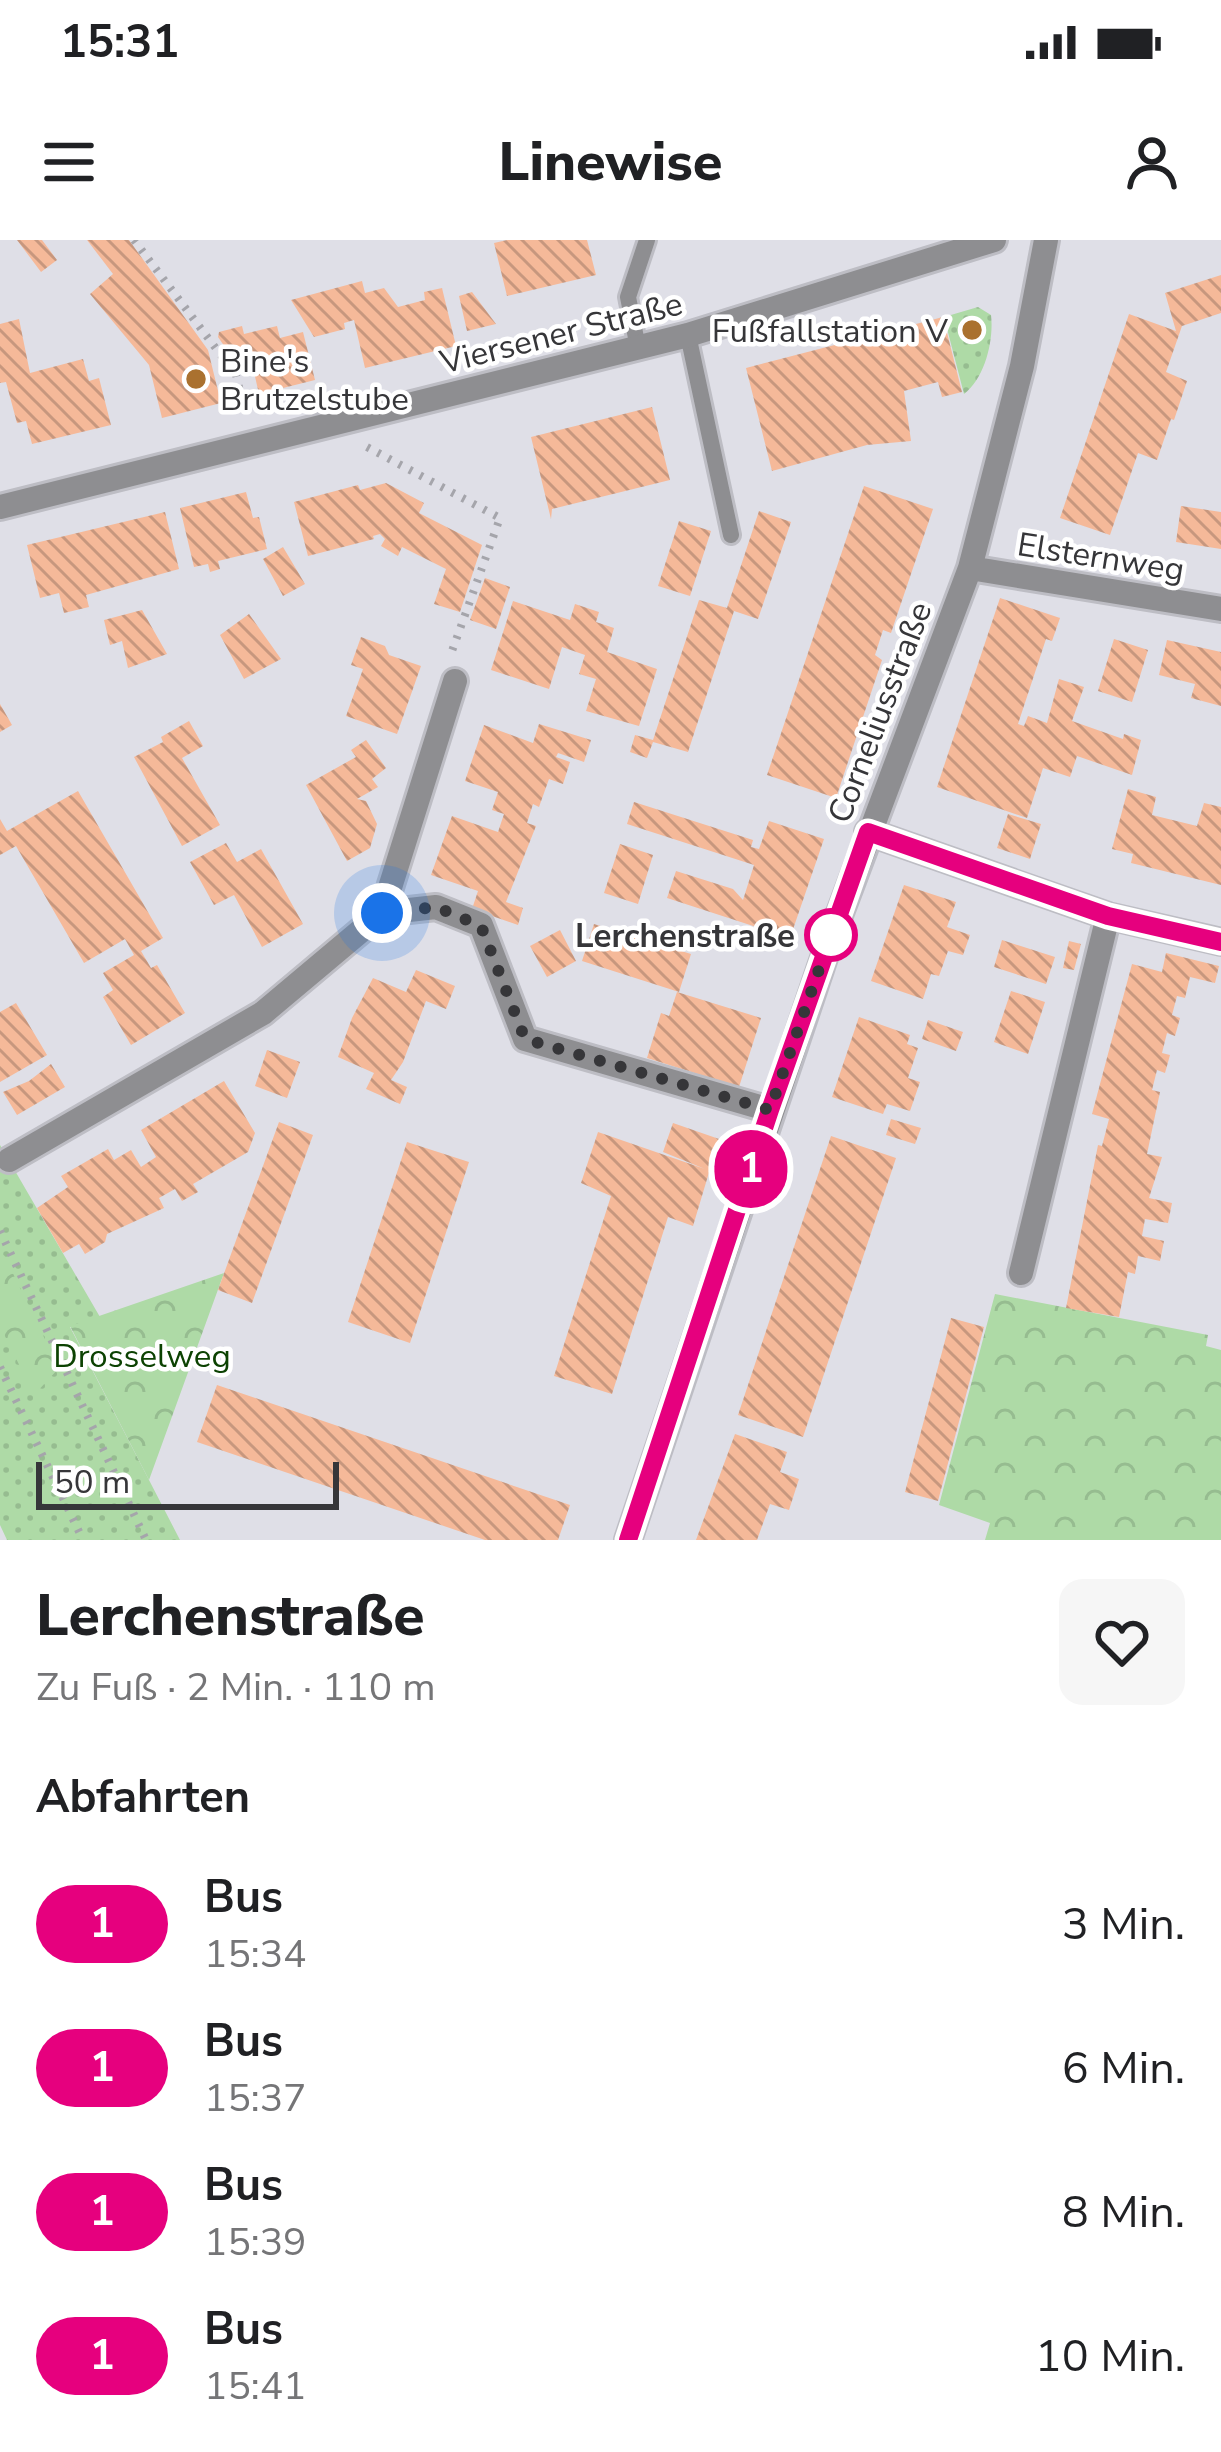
<!DOCTYPE html>
<html lang="de">
<head>
<meta charset="utf-8">
<style>
  body { margin:0; font-family:"Nunito Sans",sans-serif; background:#f6f6f6; color:#202124; height:100vh; display:flex; flex-direction:column; font-size:45px; white-space:nowrap }
  * { box-sizing:border-box; margin:0 }
  p { font-size:39px; color:#757577 }
  .icon { flex:none; width:66px; height:66px; fill:none; stroke:currentColor; stroke-width:2; stroke-linecap:round; stroke-linejoin:round }
  .map { position:relative; height:1300px; overflow:hidden }
  .side { display:flex; flex-direction:column; background:#fff; flex:1 }
  .side>* { flex:none }
  .badge { padding:0 24px; border-radius:39px; font-size:42px; line-height:78px }
  .scale { position:absolute; left:36px; bottom:30px; width:303px; box-sizing:border-box; padding-left:12px; border:6px solid #363639; border-top:0; font-size:33px; line-height:42px; white-space:nowrap; color:#363639; -webkit-text-stroke:9px #fff; paint-order:stroke }
  .you { position:absolute; width:60px; height:60px; margin:-30px; border:9px solid #fff; border-radius:50%; background:#1a73e8; box-shadow:0 0 0 18px #1a73e833 }
  .map>.badge { position:absolute; translate:-50% -50%; box-shadow:0 0 0 6px #fff }
  h2 { padding:0 36px; font-size:45px; line-height:108px }
  .round { display:grid; place-items:center; flex:none; width:126px; height:126px; border-radius:24px; background:#f6f6f6 }
  .head { display:flex; align-items:center; justify-content:space-between; height:204px; padding:0 36px }
  h1 { font-size:57px; font-weight:800; line-height:90px }
  ul { padding:0; list-style:none }
  li { display:flex; align-items:center; gap:36px; height:144px; padding:0 36px }
  li div { flex:1 }
  li b { display:block; font-size:45px }
  li em { font-style:normal }
  li .badge { min-width:132px; font-weight:700; text-align:center }
  .status { display:flex; justify-content:space-between; align-items:center; height:84px; padding:0 60px; background:#fff; direction:ltr }
  .status svg { height:33px; fill:currentColor }
  header { display:flex; justify-content:space-between; align-items:center; height:156px; padding:0 36px; background:#fff; font-size:54px; font-weight:800 }
  .map>svg:first-child { display:block }
</style>
</head>
<body>
<div class="status"><b>15:31</b><svg viewBox="0 0 49 12"><path d="M0 12V9h3v3zM5 12V6h3v6zM10 12V3h3v9zM15 12V0h3v12zM26 1h20v11H26zM47 4h2v5h-2z"/></svg></div>
<header><svg class="icon" aria-label="menu" viewBox="0 0 24 24"><path d="M4 6h16M4 12h16M4 18h16"/></svg>Linewise<svg class="icon" aria-label="person" viewBox="0 0 24 24"><circle cx="12" cy="8" r="4"/><path d="M4 21q1-7 8-7t8 7"/></svg></header>
<div class="map">
<svg width="1221" height="1300" viewBox="0 0 1221 1300">
  <defs>
    <pattern id="grass-dots" width="8" height="8" patternUnits="userSpaceOnUse" patternTransform="scale(3)"><rect width="8" height="8" fill="#aedaa6"/><path d="M2 2h.1M6 6h.1" fill="none" stroke="#96bc90" stroke-width="1.8" stroke-linecap="round"/></pattern>
    <pattern id="forest-crowns" width="20" height="18" patternUnits="userSpaceOnUse" patternTransform="scale(3)"><rect width="20" height="18" fill="#aedaa6"/><path d="M2 6a3 3 0 1 1 6 0M12 15a3 3 0 1 1 6 0" fill="none" stroke="#96bc90"/></pattern>
    <pattern id="building-back-hatch" width="6" height="6" patternUnits="userSpaceOnUse" patternTransform="scale(3)"><rect width="6" height="6" fill="#f5b999"/><path d="M-1 5l2 2M0 0l6 6M5-1l2 2" fill="none" stroke="#c7977e"/></pattern>
  </defs>
  <rect width="100%" height="100%" fill="#dfdfe7"/>
  <path fill="url(#grass-dots)" d="M978 67 991 75C994 100 985 138 964 154L944 77Z
    M0 905 100 1077 70 1087 180 1300H7L0 1285Z"/>
  <path fill="url(#forest-crowns)" d="M4 1015 59 1128 34 1155 0 1086V1017Z
    M224 1033 149 1240 70 1086Z
    M995 1054 1208 1095 1206 1106 1221 1110V1300H985L990 1283 939 1265Z"/>
  <path fill="url(#building-back-hatch)" d="M17 0H42L57 20 41 32Z
    M87 0H129L208 110 221 163 162 178 149 125 90 54 113 34Z
    M507 0H587L596 35 507 56 494 3Z
    M1221 35V73L1182 86 1166 132 1187 141 1174 180 1171 179 1157 220 1138 213 1110 295 1060 278 1129 74 1176 91 1165 53Z
    M362 41 365 53 384 48 398 67 425 60 424 52 442 48 456 106 365 128 354 80 344 83 345 89 314 97 291 60Z
    M472 52 496 84 467 91 459 56Z
    M943 77 962 152 942 157 938 142 904 151 911 201 867 205 772 231 746 128Z
    M19 79 30 133 83 119 89 141 99 138 111 185 32 204 26 181 17 183 6 142 0 143V84Z
    M242 86 244 94 277 86 280 98 303 92 315 140 259 154 251 119 236 123 218 97 219 92Z
    M652 167 670 240 552 269 551 279 531 197Z
    M386 243 424 263 419 273 482 305 460 372 434 364 446 329 402 307 398 316 381 306 385 299 380 294 373 296 374 299 308 316 294 262 358 245 360 250Z
    M864 246 933 269 891 393 883 390 875 415 882 420 836 558 767 535Z
    M246 252 253 278 259 277 267 309 218 321 220 329 210 332 208 324 194 327 180 268Z
    M1181 266 1221 272V309L1176 302Z
    M759 271 791 282 758 379 734 371 688 512 653 502 647 518 630 512 635 495 653 500 699 360 727 368Z
    M165 272 179 329 86 355 89 367 64 373 59 353 40 358 27 305Z
    M679 281 711 291 690 356 658 346Z
    M283 307 305 344 283 356 263 319Z
    M485 338 510 347 496 389 470 380Z
    M1000 358 1060 378 1052 401 1046 399 1018 484 1024 486 1028 476 1047 483 1059 439 1084 447 1072 481 1123 499 1124 494 1141 500 1132 535 1077 516 1070 537 1043 528 1027 578 937 547Z
    M513 361 570 380 575 364 599 372 596 382 614 388 607 412 657 429 639 486 586 471 596 439 579 434 585 415 562 407 549 449 491 430Z
    M142 370 167 414 128 428 122 401 110 405 104 380Z
    M249 374 281 419 244 439 220 395Z
    M361 397 385 406 389 415 421 426 397 494 346 476 363 429 351 425Z
    M1114 399 1148 410 1132 462 1098 451Z
    M1167 400 1221 412V466L1191 458 1195 444 1159 435Z
    M0 464 12 485 0 492Z
    M189 481 203 506 182 518 220 585 182 606 134 517 163 502 161 497Z
    M539 484 591 500 584 522 558 513 556 517 570 522 563 544 549 539 539 567 533 564 527 583 536 586 506 662 523 668 518 685 472 669 478 651 431 635 452 576 498 592 504 574 492 570 498 552 465 541 484 485 533 503Z
    M366 500 386 528 372 539 378 547 357 559 366 561 377 584 370 608 347 621 306 545 356 517 351 510Z
    M1128 549 1156 557 1152 575 1197 586 1204 563 1221 567V645L1131 623 1133 614 1112 609Z
    M78 551 163 698 141 711 151 728 157 725 185 773 131 805 103 757 113 750 103 733 134 715 125 699 84 723 16 606 0 615V579L7 591Z
    M634 562 753 600 751 607 759 609 769 581 824 599 790 698 667 658 676 631 733 649 743 660 754 625 627 584Z
    M1008 574 1041 584 1030 619 997 608Z
    M226 603 237 622 261 609 303 684 262 707 234 655 214 665 190 622Z
    M620 604 653 615 638 664 604 653Z
    M904 645 956 662 947 687 970 695 963 715 948 711 939 736 931 734 923 759 871 741Z
    M594 684 691 714 679 752 582 721Z
    M560 690 576 721 547 737 530 706Z
    M1002 700 1055 717 1046 744 994 727Z
    M1069 701 1081 704 1074 730 1063 728Z
    M1166 713 1219 726 1215 743 1190 737 1185 758 1177 756 1172 775 1180 778 1175 796 1167 793 1162 813 1170 815 1165 833 1157 830 1152 850 1160 852 1147 914 1162 917 1149 958 1172 963 1168 983 1145 979 1142 996 1164 1001 1160 1021 1138 1016 1135 1034 1128 1032 1119 1077 1066 1068 1098 905 1102 906 1109 879 1092 874 1132 724 1162 732Z
    M416 730 455 746 446 769 426 761 403 822 391 840 407 847 400 864 366 849 374 833 338 817 352 778 373 738 406 752Z
    M1011 751 1045 762 1028 814 994 802Z
    M677 752 761 778 739 847 647 818 661 773 669 776Z
    M16 763 47 815 0 842V772Z
    M859 777 910 795 907 804 918 808 908 838 920 842 910 871 887 864 883 874 832 857Z
    M928 780 963 792 956 811 922 799Z
    M267 810 300 822 287 858 255 846Z
    M51 824 65 847 17 875 3 852 29 841Z
    M224 841 255 893 248 912 193 944 198 952 182 961 175 949 159 958 164 968 107 994 105 1002 85 1014 79 1004 63 1013 37 968 68 947 61 936 108 909 114 920 131 910 141 927 156 917 141 890Z
    M891 879 921 888 915 904 886 895Z
    M279 882 313 895 252 1063 218 1050Z
    M673 883 719 899 693 986 668 977 612 1154 554 1136 611 956 581 943 598 892 705 929 663 912Z
    M831 896 896 918 803 1197 738 1175Z
    M407 902 469 922 410 1103 348 1082Z
    M951 1078 984 1087 938 1261 905 1252Z
    M217 1145 570 1265 558 1300H485L197 1202Z
    M735 1194 787 1212 780 1232 799 1239 789 1270 770 1264 757 1300H696Z"/>
  <g fill="none" stroke-linecap="round" stroke-linejoin="round">
    <defs>
      <path id="lane" d="M688 95 731 295
        M638 108 628 57 647 0"/>
      <path id="street" d="M0 267 688 95 994 0
        M970 328 1221 369
        M455 441 382 673 436 667 481 685 525 799 770 870
        M868 592 1108 676 1221 702
        M9 920 263 773 382 673
        M1021 1033 1108 676
        M628 1300 832 694 970 328 1022 126 1046 0"/>
    </defs>
    <use href="#lane" stroke="#bdbdc4" stroke-width="22"/>
    <use href="#street" stroke="#bdbdc4" stroke-width="30"/>
    <path stroke="#a5a5ab" stroke-width="8" stroke-dasharray="3 9" stroke-linecap="butt" d="M134 0 236 135 246 175
      M367 207 500 278 452 411
      M0 991 146 1300
      M0 1127 83 1300"/>
    <use href="#lane" stroke="#8e8e91" stroke-width="16"/>
    <use href="#street" stroke="#8e8e91" stroke-width="24"/>
  </g>
  <g fill="none" stroke-linecap="round" stroke-linejoin="round">
    <defs>
      <path id="line" d="M628 1300 770 870 868 592 1108 676 1221 702"/>
    </defs>
    <use href="#line" stroke="#fff" stroke-width="27"/>
    <use href="#line" stroke="#e6007e" stroke-width="18"/>
    <path stroke="#363639" stroke-width="12" stroke-dasharray="0 21.6" d="M382 673 436 667 481 686 525 799 770 870 831 695"/>
  </g>
  <g fill="#aa712f" stroke="#fff" stroke-width="4.5">
    <circle cx="972" cy="90" r="12"/>
    <circle cx="196" cy="139" r="12"/>
  </g>
  <circle fill="#fff" stroke="#e6007e" stroke-width="6" cx="831" cy="695" r="24"/>
  <g text-anchor="middle" stroke-width="9" stroke-linejoin="round" paint-order="stroke">
    <g font-size="33" fill="#363639" stroke="#fff" text-anchor="end">
      <text x="948" y="102">Fußfallstation V</text>
      <text x="220" y="132" text-anchor="start">Bine's<tspan x="220" dy="38">Brutzelstube</tspan></text>
    </g>
    <g font-size="33" fill="#363639" stroke="#fff">
      <text transform="translate(561 92) rotate(-14)" y="12">Viersener Straße</text>
      <text transform="translate(1101 316) rotate(9)" y="12">Elsternweg</text>
      <text transform="translate(879 472) rotate(-69)" y="12">Corneliusstraße</text>
    </g>
    <g font-size="33" font-weight="bold" fill="#363639" stroke="#fff" text-anchor="end">
      <text x="795" y="707">Lerchenstraße</text>
    </g>
    <g font-size="33" fill="#0c4202" stroke="#fff">
      <text x="142" y="1127">Drosselweg</text>
    </g>
  </g>
</svg>
<div class="scale">50 m</div>
<div class="you" style="left:382px;top:673px"></div>
<b class="badge" style="left:751px;top:929px;background:#e6007e;color:#fff">1</b>
</div>
<section class="side">
<div class="head"><div><h1>Lerchenstraße</h1><p>Zu Fuß · 2 Min. · 110 m</p></div><a class="round"><svg class="icon" aria-label="heart" viewBox="0 0 24 24"><path d="M12 20l-8-8c-3-5 5-10 8-4 3-6 11-1 8 4z"/></svg></a></div>
<h2>Abfahrten</h2>
<ul>
<li><span class="badge" style="background:#e6007e;color:#fff">1</span><div><b>Bus</b><p>15:34</p></div><em>3 Min.</em></li>
<li><span class="badge" style="background:#e6007e;color:#fff">1</span><div><b>Bus</b><p>15:37</p></div><em>6 Min.</em></li>
<li><span class="badge" style="background:#e6007e;color:#fff">1</span><div><b>Bus</b><p>15:39</p></div><em>8 Min.</em></li>
<li><span class="badge" style="background:#e6007e;color:#fff">1</span><div><b>Bus</b><p>15:41</p></div><em>10 Min.</em></li>
</ul>
</section>
</body>
</html>
